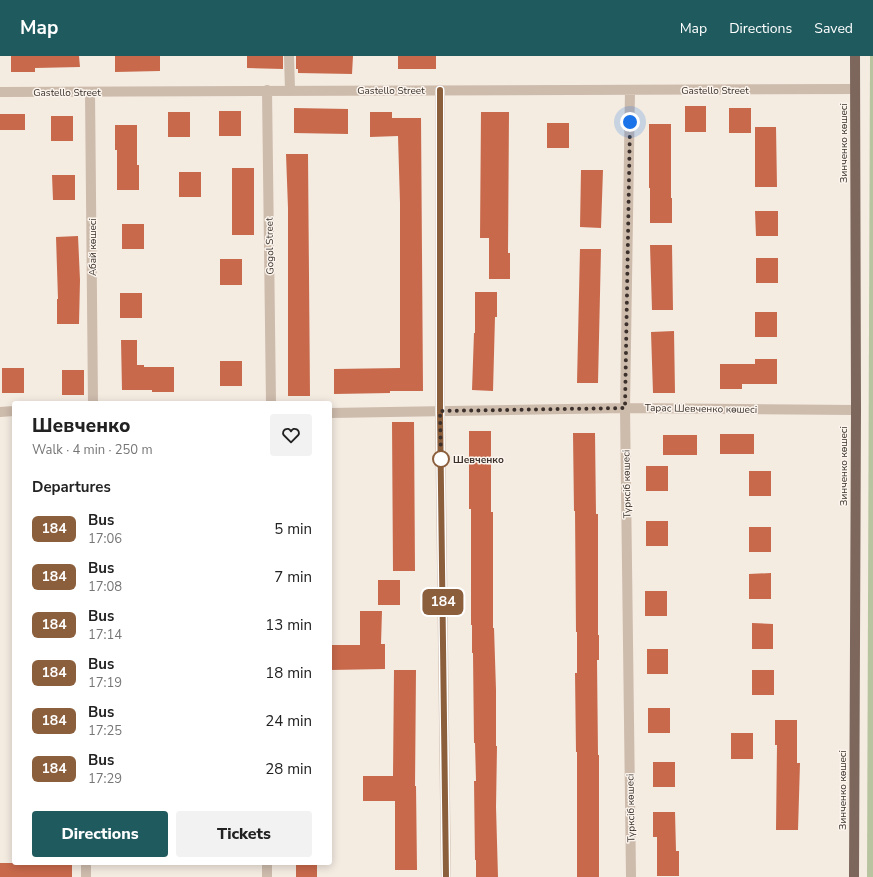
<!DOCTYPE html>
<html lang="en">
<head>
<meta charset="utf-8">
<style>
  body { margin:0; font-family:"Nunito Sans",sans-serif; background:#f2f2f2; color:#222; height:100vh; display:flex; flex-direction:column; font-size:15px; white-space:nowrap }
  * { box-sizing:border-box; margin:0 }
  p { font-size:13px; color:#767676 }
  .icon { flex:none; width:22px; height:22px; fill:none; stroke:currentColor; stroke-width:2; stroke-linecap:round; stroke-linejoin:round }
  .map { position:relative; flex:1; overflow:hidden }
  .panel { position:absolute; left:12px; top:345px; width:320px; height:464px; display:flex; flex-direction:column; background:#fff; border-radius:4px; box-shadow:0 2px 10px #0003 }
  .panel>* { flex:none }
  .badge { padding:0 8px; border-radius:6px; font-size:14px; line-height:26px }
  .you { position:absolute; width:20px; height:20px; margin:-10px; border:3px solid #fff; border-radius:50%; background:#1a73e8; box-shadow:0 0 0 6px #1a73e833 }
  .map>.badge { position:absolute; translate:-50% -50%; box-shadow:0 0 0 2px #fff }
  h2 { padding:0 20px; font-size:15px; line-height:36px }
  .round { display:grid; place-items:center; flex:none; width:42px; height:42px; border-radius:4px; background:#f2f2f2 }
  .headline { display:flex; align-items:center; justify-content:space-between; height:68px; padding:0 20px }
  h1 { font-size:19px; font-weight:800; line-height:30px }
  .button { display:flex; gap:8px; margin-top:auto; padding:8px 20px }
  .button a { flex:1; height:46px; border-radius:4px; background:#1f5a5e; color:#fff; font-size:16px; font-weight:800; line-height:46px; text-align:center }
  .button a+a { background:#f2f2f2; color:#222 }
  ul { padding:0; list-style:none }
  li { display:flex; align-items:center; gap:12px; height:48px; padding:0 20px }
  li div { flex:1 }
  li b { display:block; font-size:15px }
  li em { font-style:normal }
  li .badge { min-width:44px; font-weight:700; text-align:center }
  header { display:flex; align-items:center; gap:24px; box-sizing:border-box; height:56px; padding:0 20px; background:#1f5a5e; color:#fff }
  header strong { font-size:19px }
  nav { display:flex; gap:22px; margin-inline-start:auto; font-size:14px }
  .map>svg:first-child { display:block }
</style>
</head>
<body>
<header>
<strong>Map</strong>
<nav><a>Map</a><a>Directions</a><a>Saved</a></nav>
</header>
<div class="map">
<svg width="873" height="821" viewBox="0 0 873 821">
  <rect width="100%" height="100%" fill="#f4ebe1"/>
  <path fill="#b8c4a0" d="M870 0H873V821H867Z"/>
  <path fill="#c8694b" d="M11 0H79L80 11 35 12V16H11Z
    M115 0H160V15L115 16Z
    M247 0H283V13L247 12Z
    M296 0H353L352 18 298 17V13H296Z
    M398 0H436V13H398Z
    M685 50H706V76H685Z
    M294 52 348 53V78L294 77Z
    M729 52H751V77H729Z
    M219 55H241V80H219Z
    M168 56H190V81H168Z
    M370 56H392V62H421L423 335H390V337L334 338V313L400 312V147L398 80 370 81Z
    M481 56H509L508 197H510V223H489V182H480Z
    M0 58H25V74H0Z
    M51 60H73V85H51Z
    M547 67H569V92H547Z
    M649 68H671V142H672V167H650V132H649Z
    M115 69H137V109H139V134H117V94H115Z
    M755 71H776L777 131H755Z
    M286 98H308L310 340H288V152Z
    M232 112H254V179H232Z
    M581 114H603L601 172 580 171Z
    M179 116H201V141H179Z
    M52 119H75V144H53Z
    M755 155H778V180H756Z
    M122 168H144V193H122Z
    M78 180 80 224 79 268H57V243H58L56 181Z
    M650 189H672L673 254H652Z
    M580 193H601L598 327H577Z
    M756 202H778V227H756Z
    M220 203H242V229H220Z
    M475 236H497V261H495L493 335 472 334 474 277H475Z
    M120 237H142V262H120Z
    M755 256H777V281H755Z
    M674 275 675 337H653L651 276Z
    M121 284H137V309H144V311H174V336H152V334H122Z
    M755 303H777V328H742V333H720V308H755Z
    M220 305H242V330H220Z
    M2 312H24V337H2Z
    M62 314H84V339H62Z
    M392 366H414L415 515H393Z
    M469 375H491V456H493V572H494L496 634V690H497L496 751 498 821H476V804H475L474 725H476L475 687H474L473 597H472V569H471V453H469Z
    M573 377H595L596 458H598V579H599V604H597L598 699H599V821H577V696H576L575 617H577V576H576L575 455H574Z
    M720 378H754V398H720Z
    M663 379H697V399H663Z
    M646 410H668V435H646Z
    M749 415H771V440H749Z
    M646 465H668V490H646Z
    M749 471H771V496H749Z
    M771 517V543H749V518Z
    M378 524H400V549H378Z
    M645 535H667V560H645Z
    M360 555H382L381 588H385V613L330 614V589H360Z
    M752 567 773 568V593H752Z
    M647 593H668V618H647Z
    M394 614H416L415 730H416L417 814H395V745H363V720H393Z
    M752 614H774V639H752Z
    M648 652H670V677H648Z
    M775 664H797V707H800L798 774H776L777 689H775Z
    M731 677H753V703H731Z
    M653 706H675V731H653Z
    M653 756H675L676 795H679V820H657V781H653Z
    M0 807H72V821H0Z
    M296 807H317V821H296Z"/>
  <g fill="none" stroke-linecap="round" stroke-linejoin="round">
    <path stroke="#cdbbac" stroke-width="10" d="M289 0 290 34
      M267 34 271 347
      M440 34V355L446 821
      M630 34 625 352 631 821
      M0 36 855 33
      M90 36 93 347
      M0 356 14 355
      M330 357 625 352 856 354
      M86 807V821
      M267 821V807"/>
    <path stroke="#7d675c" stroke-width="10" d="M854 821 856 354 855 0"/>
  </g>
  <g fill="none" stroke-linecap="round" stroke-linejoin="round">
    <defs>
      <path id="line" d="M440 34V355L446 821"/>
    </defs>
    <use href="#line" stroke="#fff" stroke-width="9"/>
    <use href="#line" stroke="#8b5e3c" stroke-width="6"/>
    <path stroke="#3b302b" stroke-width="4" stroke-dasharray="0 7.2" d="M441 403 440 355 625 352 630 66"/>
  </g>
  <circle fill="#fff" stroke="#8b5e3c" stroke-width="2" cx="441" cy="403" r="8"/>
  <g text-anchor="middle" stroke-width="3" stroke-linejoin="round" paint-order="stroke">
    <g font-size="10" fill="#3b302b" stroke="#fbf5ee">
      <text x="391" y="38">Gastello Street</text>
      <text x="715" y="38">Gastello Street</text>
      <text x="67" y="40">Gastello Street</text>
      <text transform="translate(843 87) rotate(-90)" y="4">Зинченко көшесі</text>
      <text transform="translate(269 190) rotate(-91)" y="4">Gogol Street</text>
      <text transform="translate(92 191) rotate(-90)" y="4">Абай көшесі</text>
      <text transform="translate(701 352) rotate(1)" y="4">Тарас Шевченко көшесі</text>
      <text transform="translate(843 410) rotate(-90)" y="4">Зинченко көшесі</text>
      <text transform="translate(626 428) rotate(-91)" y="4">Түрксіб көшесі</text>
      <text transform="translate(842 734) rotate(-90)" y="4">Зинченко көшесі</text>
      <text transform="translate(630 752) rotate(-91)" y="4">Түрксіб көшесі</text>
    </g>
    <g font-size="10" font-weight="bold" fill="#3b302b" stroke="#fbf5ee" text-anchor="start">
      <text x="453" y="407">Шевченко</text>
    </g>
  </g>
</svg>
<div class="you" style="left:630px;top:66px"></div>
<b class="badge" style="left:443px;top:546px;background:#8b5e3c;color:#fff">184</b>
<section class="panel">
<div class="headline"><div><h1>Шевченко</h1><p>Walk · 4 min · 250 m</p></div><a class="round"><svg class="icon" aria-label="heart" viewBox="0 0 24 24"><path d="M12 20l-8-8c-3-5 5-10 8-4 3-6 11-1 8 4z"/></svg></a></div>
<h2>Departures</h2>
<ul>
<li><span class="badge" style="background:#8b5e3c;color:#fff">184</span><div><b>Bus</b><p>17:06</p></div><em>5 min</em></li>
<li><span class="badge" style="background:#8b5e3c;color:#fff">184</span><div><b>Bus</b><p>17:08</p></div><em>7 min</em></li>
<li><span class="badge" style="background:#8b5e3c;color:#fff">184</span><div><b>Bus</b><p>17:14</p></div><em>13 min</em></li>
<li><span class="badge" style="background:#8b5e3c;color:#fff">184</span><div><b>Bus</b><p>17:19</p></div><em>18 min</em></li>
<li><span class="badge" style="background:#8b5e3c;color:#fff">184</span><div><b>Bus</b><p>17:25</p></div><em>24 min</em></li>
<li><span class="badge" style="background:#8b5e3c;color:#fff">184</span><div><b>Bus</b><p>17:29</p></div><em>28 min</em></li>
</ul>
<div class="button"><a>Directions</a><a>Tickets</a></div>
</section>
</div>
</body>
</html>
